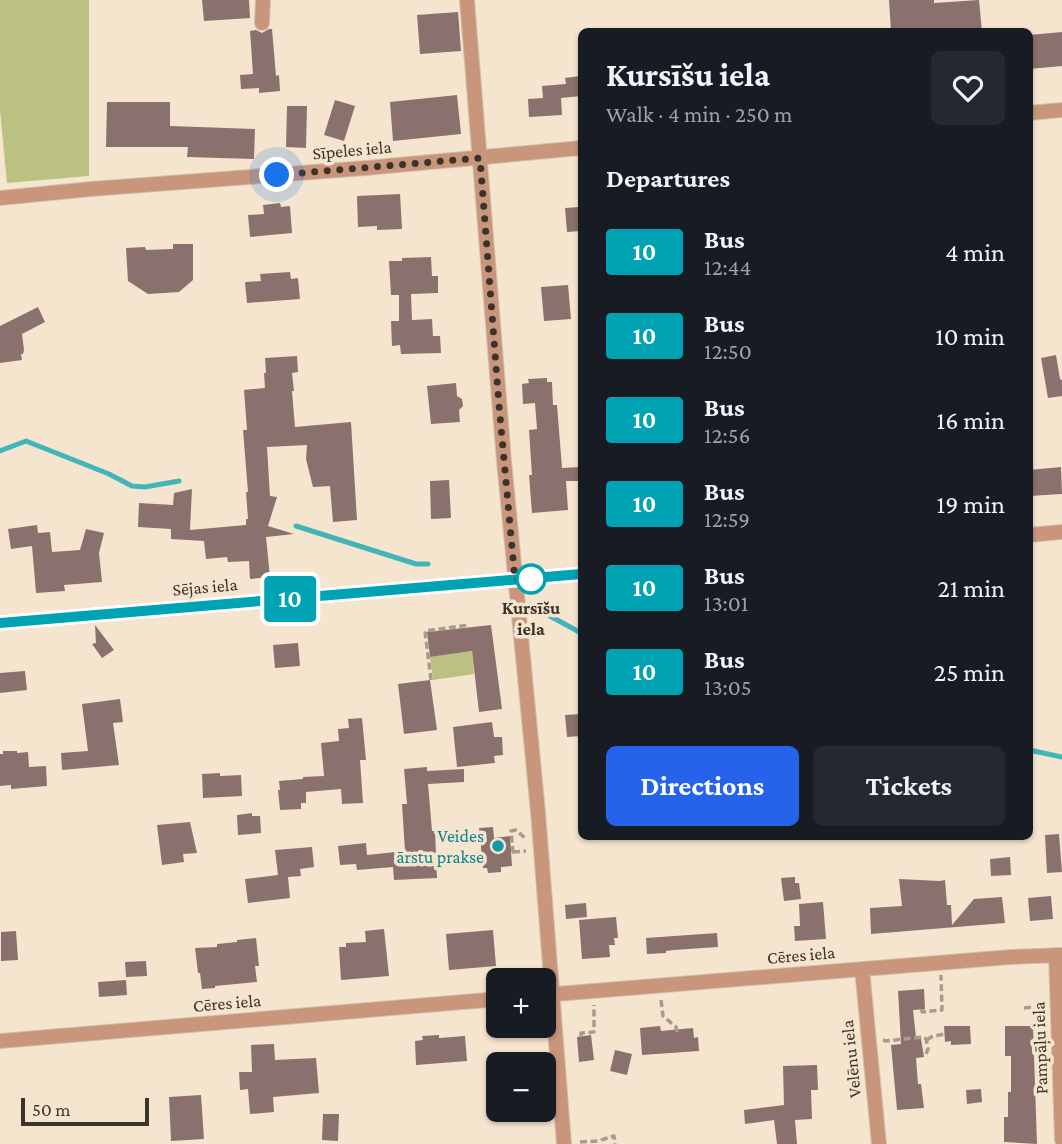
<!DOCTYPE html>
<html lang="en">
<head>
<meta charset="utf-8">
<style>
  body { margin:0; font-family:"Crimson Pro",serif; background:#242831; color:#f1f3f6; height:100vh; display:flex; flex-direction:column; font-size:26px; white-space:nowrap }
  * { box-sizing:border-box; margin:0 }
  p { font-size:23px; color:#9ea1a6 }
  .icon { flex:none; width:38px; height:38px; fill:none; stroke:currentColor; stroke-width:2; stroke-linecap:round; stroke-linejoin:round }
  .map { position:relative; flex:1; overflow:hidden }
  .side { position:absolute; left:578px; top:28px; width:455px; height:812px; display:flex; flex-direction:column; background:#171b24; border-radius:10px; box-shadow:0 2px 5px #0004 }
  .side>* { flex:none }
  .badge { padding:0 14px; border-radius:5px; font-size:24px; line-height:46px }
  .fabs { position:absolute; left:486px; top:968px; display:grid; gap:14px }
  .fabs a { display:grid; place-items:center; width:70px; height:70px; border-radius:10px; background:#171b24; box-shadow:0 2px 5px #0004; font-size:35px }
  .scale { position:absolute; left:21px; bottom:18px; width:128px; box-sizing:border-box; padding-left:7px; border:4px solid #3a342b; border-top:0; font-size:19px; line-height:24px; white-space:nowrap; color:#3a342b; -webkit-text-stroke:5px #f5e5cf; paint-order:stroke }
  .you { position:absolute; width:35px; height:35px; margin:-18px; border:5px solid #fff; border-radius:50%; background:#1a73e8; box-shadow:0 0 0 10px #1a73e833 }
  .map>.badge { position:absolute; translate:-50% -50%; box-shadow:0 0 0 4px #fff }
  h2 { padding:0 28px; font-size:26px; line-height:63px }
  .round { display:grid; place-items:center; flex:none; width:74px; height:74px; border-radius:10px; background:#242831 }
  .overview { display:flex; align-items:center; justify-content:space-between; height:119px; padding:0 28px }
  h1 { font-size:33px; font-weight:700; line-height:52px }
  .primary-button { display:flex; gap:14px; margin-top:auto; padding:14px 28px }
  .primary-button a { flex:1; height:80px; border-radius:10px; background:#2563eb; color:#fff; font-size:28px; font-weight:700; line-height:80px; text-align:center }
  .primary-button a+a { background:#242831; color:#f1f3f6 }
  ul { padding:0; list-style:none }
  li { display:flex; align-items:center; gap:21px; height:84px; padding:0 28px }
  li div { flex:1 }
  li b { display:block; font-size:26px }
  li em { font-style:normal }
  li .badge { min-width:77px; font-weight:700; text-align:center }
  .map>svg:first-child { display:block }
</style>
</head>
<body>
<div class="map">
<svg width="1062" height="1144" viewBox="0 0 1062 1144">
  <rect width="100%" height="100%" fill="#f5e5cf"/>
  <path fill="#bac181" d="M0 0H89V176L7 183 0 110Z
    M472 651 474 674 433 680 430 657Z"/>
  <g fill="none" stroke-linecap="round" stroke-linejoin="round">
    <path stroke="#41b5b8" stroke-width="5" d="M0 451 26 441 109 474 132 486 145 487 179 481
      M296 526 416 564H428
      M530 605 581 633
      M1029 750 1062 757"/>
  </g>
  <path fill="#8b716d" d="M202 0H249L250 18 204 21Z
    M889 0H934V3L979 0 982 32H891Z
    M458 12 461 51 420 54 417 15Z
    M269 29H272L276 76 279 75 280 91 259 93V88L241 89 240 75 253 74 250 31 256 30 262 33Z
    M1062 32V66L1029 69V35Z
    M580 76 581 96 561 98 562 115 529 117 528 99 543 98 542 86 566 84 565 78Z
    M457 95 461 134 393 141 390 102Z
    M335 100 355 106 344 141 324 135Z
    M107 102H170V126L255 129 254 159 187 157 188 147H106Z
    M287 106H307L306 148 286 147Z
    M400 194 402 229 377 230V226L358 227 357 196Z
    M280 203 281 207 290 206 292 233 250 237 248 215 264 214 263 205Z
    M579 207 580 231 567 232 565 208Z
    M173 244H193V280L179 292 148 294 128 281 126 248 145 247 146 250 173 249Z
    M431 257 432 276H438V293L411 294 412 320 432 319 433 336H440L441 353 401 354 400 345 392 346 391 321H399V295H391L389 261H402V258Z
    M290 272 291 279 298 278 300 299 247 303 245 282 261 281 260 274Z
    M568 285 571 319 544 321 541 287Z
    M38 307 45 322 22 334 24 350 23 354H21L22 360 0 363V326Z
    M1056 355 1060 379 1062 380V396L1048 398 1041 358Z
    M297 356 298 372 292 373 294 391H292L295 427 351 422 357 520 333 522 330 486 313 487 306 459 307 445 267 447 270 496 277 497 268 526 294 534 266 537 270 577 250 579 249 561 228 562 227 557 206 559 204 541 171 539V529L138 527 139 503 173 505 174 493 192 489 190 530 246 525V519H248L246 492H248L243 430H247L244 390 265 388 264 373H266L265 358Z
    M547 378V382H552L553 405H557L562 468 581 467V481H566L568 510 532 513 529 475H532L529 430 537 429 535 403 523 404 522 384 529 383 528 379Z
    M456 383 457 396 462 399 463 406 459 410 460 422 431 424 427 386Z
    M1061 467 1062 494 1029 496V470Z
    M449 480 451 518 431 519 430 481Z
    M37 525 38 533 50 532 52 552 80 550 86 529 104 533 99 553 102 582 64 585 65 591 36 593 32 546 11 549 8 529Z
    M95 625 114 650 102 658 92 644 96 643Z
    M491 625 502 709 479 712 472 651 430 657 427 632Z
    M298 643 300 666 275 668 273 645Z
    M25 671 27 690 0 693V673Z
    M430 680 437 730 404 734 398 684Z
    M120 699 123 722 113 723 119 765 62 770 61 753 88 751 82 704Z
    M581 714V736L567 737 565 715Z
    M362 718 366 760H360L363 803 342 804 341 789 306 792V803H301V809L280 810 278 790H280L279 781 303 779V777L324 776 321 743 339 741 338 729 349 728 348 719Z
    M492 722 494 737H502L503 755 494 756 495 763 457 767 453 727Z
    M3 751H17V753L28 752 29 767 46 766 47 786 11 789V785L0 786V754H3Z
    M427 767V771L464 769V782L428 784 432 831H435L437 878 394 880 393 867 357 870 356 864 340 865 338 846 366 843 367 855 405 851 402 804H407L404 769Z
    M220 773V776L241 775 242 796 203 798 202 774Z
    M252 813V816H260L261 833 238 835 237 815Z
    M190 822 197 853 183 854 184 862 162 865 157 825Z
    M493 827 494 838 510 836 512 866 501 867V872L488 873 487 868H483L479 828Z
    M1059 834 1062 872 1047 873 1045 835Z
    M312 847 314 867 300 869 301 876 288 877 290 898 248 903 245 879 278 875 275 850Z
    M1010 857 1011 875 991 876 990 859Z
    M795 877V883H799L801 899 784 901 781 878Z
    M899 879 940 881 945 880 947 905H951L952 925 974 899 1002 897 1005 923 871 934 870 908 902 906Z
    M1051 896 1053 919 1030 921 1028 898Z
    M823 902 826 939 795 941 794 926H800L799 904Z
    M586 903 587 917 566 919 565 905Z
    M616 917 618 938H614L615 945H609L610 957 582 959 579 920Z
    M384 929 389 976 341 980 339 947H346V943L366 942 365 931Z
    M493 930 496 966 449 970 446 934Z
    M16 931 18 960 1 961V932Z
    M717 933 718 947 674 950 666 951V953L647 954 646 938Z
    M256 938 259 966H255L257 982 215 986V988L202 989 200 973H198L195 948 217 947V944L237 942V940Z
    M146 961 147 976 126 977 125 962Z
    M126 980 127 995 99 997 98 982Z
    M924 989 925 1009 913 1010 916 1037 921 1039 924 1057 916 1058 918 1084H921L924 1108 897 1110 891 1045 901 1044 898 991Z
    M660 1026 661 1031 693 1028 694 1038 698 1037 699 1051 642 1055 640 1028Z
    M944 1026H970L971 1044 951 1045V1041L945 1042Z
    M1005 1026H1033L1037 1144 1004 1142V1117H1008V1092H1011V1056H1005Z
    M439 1035V1038L465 1036 467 1061 416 1065 415 1041 423 1040 422 1036Z
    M591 1035 594 1060 579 1062 577 1037Z
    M274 1044 275 1060 316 1058 319 1093 273 1097 274 1112 250 1114 248 1089 240 1090 239 1072H252L251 1045Z
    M615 1050 632 1054 627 1075 610 1071Z
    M817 1065 818 1090H811L812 1119 795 1120 797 1144H777L774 1120 745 1124 744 1110 784 1105 783 1066Z
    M981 1089 982 1102 967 1104 966 1090Z
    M201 1095 204 1139 171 1141 169 1097Z
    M323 1114H339L338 1141 322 1140Z"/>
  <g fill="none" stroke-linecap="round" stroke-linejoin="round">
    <defs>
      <path id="minor" d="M467 0 504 461 538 812 564 1144
        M262 23 263 0
        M1029 113 1062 110
        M0 198 91 189 366 168 581 148
        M1029 535 1062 532
        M0 623 581 574
        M1056 955 1062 1140
        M862 969 879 1144
        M544 995 1011 957 1062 955
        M0 1041 499 999"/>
    </defs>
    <use href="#minor" stroke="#d0c2ae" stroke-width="16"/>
    <path stroke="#a79c8b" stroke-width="3.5" stroke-dasharray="7 3.5" stroke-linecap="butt" d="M431 680 425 631 469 625
      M512 852H513L511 831 516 830 525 838
      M513 852 526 851
      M661 1000 663 1016 676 1027 677 1033
      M1024 1008 1045 1006
      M922 1009V1012L942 1010 941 975
      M581 1036V1033L594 1032V1005
      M883 1040 886 1041 923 1037 926 1039 928 1049 926 1054H923
      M927 1040 931 1037 944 1034
      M580 1142 598 1141 614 1136 615 1144"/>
    <use href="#minor" stroke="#ca967b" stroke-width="14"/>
  </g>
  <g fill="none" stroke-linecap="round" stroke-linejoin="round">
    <defs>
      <path id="line" d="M0 623 581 574"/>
    </defs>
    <use href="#line" stroke="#fff" stroke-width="16"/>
    <use href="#line" stroke="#00a3b4" stroke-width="10"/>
    <path stroke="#3a342b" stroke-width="7" stroke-dasharray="0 12.6" d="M277 175 480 158 499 405 515 580 531 579"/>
  </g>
  <circle fill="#fff" stroke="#00a3b4" stroke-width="3.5" cx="531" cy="579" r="14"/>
  <circle fill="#0f9aa8" stroke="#f5e5cf" stroke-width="2.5" cx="498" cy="846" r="7"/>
  <g text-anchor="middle" stroke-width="7" stroke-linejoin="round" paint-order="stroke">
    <g font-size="18" fill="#3a342b" stroke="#f5e5cf">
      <text transform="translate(352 150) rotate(-5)" y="6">Sīpeles iela</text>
      <text transform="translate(205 587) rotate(-5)" y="6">Sējas iela</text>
      <text transform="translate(801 955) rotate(-5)" y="6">Cēres iela</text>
      <text transform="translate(227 1003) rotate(-5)" y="6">Cēres iela</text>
      <text transform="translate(1040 1048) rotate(-92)" y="6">Pampāļu iela</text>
      <text transform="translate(851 1059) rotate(-96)" y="6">Velēnu iela</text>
    </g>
    <g font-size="18" font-weight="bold" fill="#3a342b" stroke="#f5e5cf">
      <text x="531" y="614">Kursīšu<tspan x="531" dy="21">iela</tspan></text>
    </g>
    <g font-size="18" fill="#0d838f" stroke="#f5e5cf" text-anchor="end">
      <text x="484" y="842">Veides<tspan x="484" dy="21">ārstu prakse</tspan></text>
    </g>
  </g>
</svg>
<div class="fabs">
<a>+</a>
<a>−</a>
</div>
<div class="scale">50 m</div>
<div class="you" style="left:277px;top:175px"></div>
<b class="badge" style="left:290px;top:599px;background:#00a3b4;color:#fff">10</b>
<section class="side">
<div class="overview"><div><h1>Kursīšu iela</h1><p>Walk · 4 min · 250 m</p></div><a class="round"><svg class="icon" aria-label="heart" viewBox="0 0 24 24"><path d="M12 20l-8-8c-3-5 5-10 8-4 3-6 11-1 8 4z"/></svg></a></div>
<h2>Departures</h2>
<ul>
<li><span class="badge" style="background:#00a3b4;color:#fff">10</span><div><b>Bus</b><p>12:44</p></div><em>4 min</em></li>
<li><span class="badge" style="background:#00a3b4;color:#fff">10</span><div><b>Bus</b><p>12:50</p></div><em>10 min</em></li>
<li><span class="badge" style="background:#00a3b4;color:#fff">10</span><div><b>Bus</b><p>12:56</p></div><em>16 min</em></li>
<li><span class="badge" style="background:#00a3b4;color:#fff">10</span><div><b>Bus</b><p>12:59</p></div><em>19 min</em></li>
<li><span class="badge" style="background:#00a3b4;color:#fff">10</span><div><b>Bus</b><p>13:01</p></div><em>21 min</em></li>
<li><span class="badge" style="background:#00a3b4;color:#fff">10</span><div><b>Bus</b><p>13:05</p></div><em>25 min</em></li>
</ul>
<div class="primary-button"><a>Directions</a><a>Tickets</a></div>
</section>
</div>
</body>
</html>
